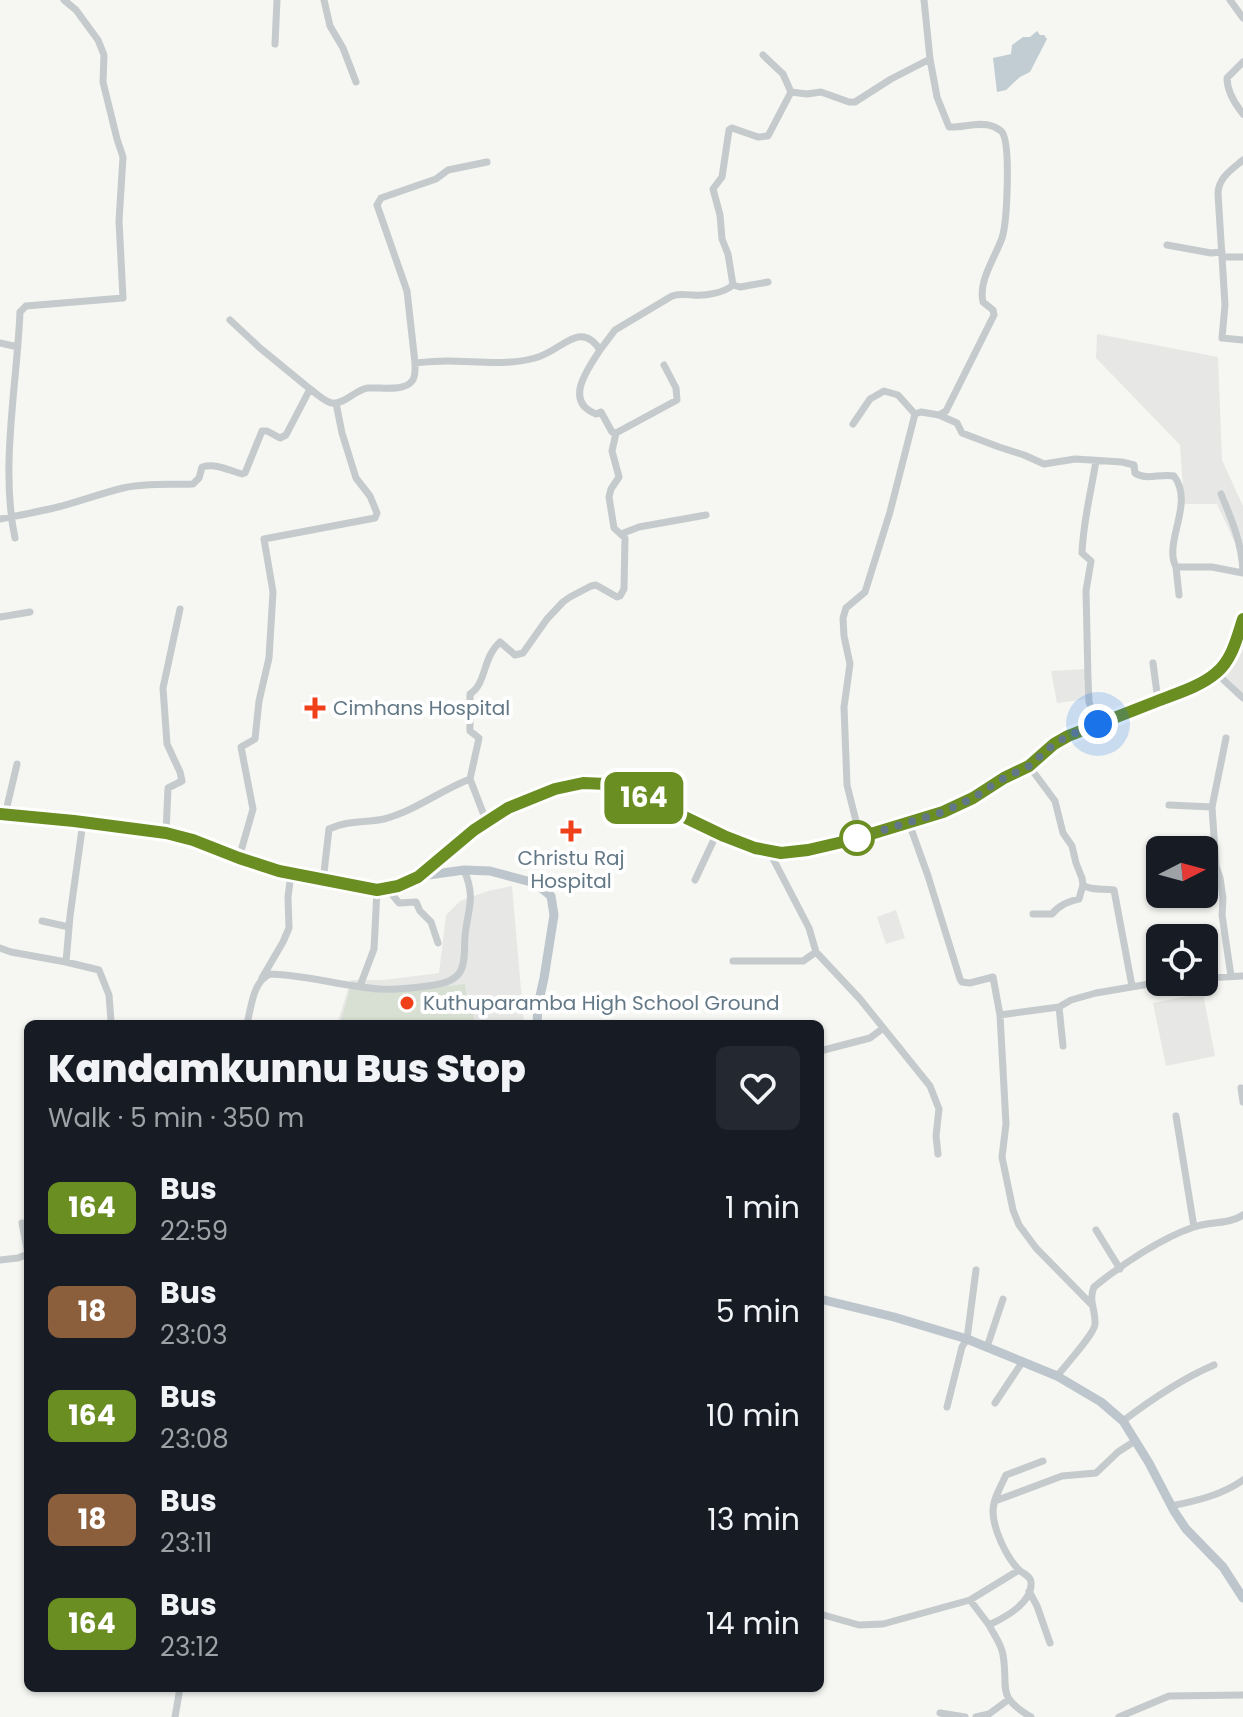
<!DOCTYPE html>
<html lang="en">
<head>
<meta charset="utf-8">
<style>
  body { margin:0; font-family:Poppins,sans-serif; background:#242831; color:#f1f3f6; height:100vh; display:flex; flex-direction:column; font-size:30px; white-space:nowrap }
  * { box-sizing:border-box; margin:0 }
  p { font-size:26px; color:#9ea1a6 }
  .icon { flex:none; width:44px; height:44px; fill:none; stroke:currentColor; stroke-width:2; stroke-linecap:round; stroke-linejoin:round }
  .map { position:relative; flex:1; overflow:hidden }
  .panel { position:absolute; left:24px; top:1020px; width:800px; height:672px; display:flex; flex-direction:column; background:#171b24; border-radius:12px; box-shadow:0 2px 6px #0004 }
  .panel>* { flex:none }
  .badge { padding:0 16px; border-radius:12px; font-size:28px; line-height:52px }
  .needle { width:52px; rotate:84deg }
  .fabs { position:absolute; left:1146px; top:836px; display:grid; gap:16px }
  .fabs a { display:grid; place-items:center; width:72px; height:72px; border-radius:12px; background:#171b24; box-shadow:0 2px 6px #0004; font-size:40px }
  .you { position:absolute; width:40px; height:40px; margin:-20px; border:6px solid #fff; border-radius:50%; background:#1a73e8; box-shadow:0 0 0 12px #1a73e833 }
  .map>.badge { position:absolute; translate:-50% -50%; box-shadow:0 0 0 4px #fff }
  .round { display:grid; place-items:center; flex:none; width:84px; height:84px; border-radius:12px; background:#242831 }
  .head { display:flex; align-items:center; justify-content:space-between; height:136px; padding:0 24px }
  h1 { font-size:38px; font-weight:800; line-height:60px }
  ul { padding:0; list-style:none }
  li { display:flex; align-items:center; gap:24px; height:104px; padding:0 24px }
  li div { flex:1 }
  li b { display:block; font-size:30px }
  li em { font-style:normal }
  li .badge { min-width:88px; font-weight:700; text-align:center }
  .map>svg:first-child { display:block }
</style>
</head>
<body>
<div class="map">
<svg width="1243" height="1717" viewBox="0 0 1243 1717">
  <rect width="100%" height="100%" fill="#f6f6f2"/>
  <path fill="#e7e8e6" d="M1097 334 1218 357 1222 460 1243 506V560L1217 504H1184L1180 445 1096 358Z
    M1243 642V694L1223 675 1235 658Z
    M1085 669 1087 678 1084 680 1087 699 1057 703 1051 671Z
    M512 886 524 1024H337L351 980H384L439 973 446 915 460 901 488 891Z
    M896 910 905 938 886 944 877 917Z
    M1203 993 1215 1056 1166 1066 1153 1003Z"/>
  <path fill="#d8dfd3" d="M465 984 468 1013H473L475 1024H340L350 988 386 993Z"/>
  <path fill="#c1cdd2" d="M1037 31 1040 35H1044L1047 39 1030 72 1020 77 1006 90 997 92 993 58 1011 54 1012 45 1023 37H1030Z"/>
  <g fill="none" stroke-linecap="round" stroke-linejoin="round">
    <path stroke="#c5cacc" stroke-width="7" d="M324 0 330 26 343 48 356 82
      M1230 0 1243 18
      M275 44 277 0
      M763 55 783 74 791 92
      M1243 62 1227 78C1227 90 1235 104 1243 114
      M1243 160C1231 170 1218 178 1218 194L1222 257H1243
      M1167 245 1211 253 1222 252
      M1222 257 1225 305 1222 338 1243 340
      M733 285 740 287 768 282
      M230 320 260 348 310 389
      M0 343 18 347
      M415 363 407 291 377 205 381 198 436 179 448 170 487 162
      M939 415 957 423 962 433 999 447 1024 455 1044 464 1075 459 1122 462 1134 465 1135 473C1147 481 1160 473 1174 476 1195 504 1163 541 1176 567H1212L1243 573
      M853 424 870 399 884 391 898 395 915 414
      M616 433 677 400 676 388 664 365
      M1096 461C1091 492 1083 522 1082 553L1091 561 1086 591 1088 679 1089 702 1098 724
      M1221 494C1232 520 1242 544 1243 572
      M0 519C21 515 42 511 62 506 83 500 103 493 123 488 145 483 170 485 193 484L199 478 202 467C216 463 228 470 242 474L245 473 262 431H267L280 438 286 435 310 389C316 393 325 402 332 403 344 405 356 389 368 388 380 387 404 392 412 381 416 377 415 368 415 363 425 362 436 361 447 361 476 361 506 366 535 358 562 351 580 319 600 350L615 330 672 296C680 293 684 295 693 295 705 296 724 293 733 285L728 254 722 239 720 215 713 189 722 177 729 130 732 128 758 137 768 136 791 92 807 94 821 92 849 102H855L891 79 930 59
      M621 534 639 527 706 515
      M15 538C0 468 17 384 20 312L26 306 123 298 119 221 123 157 117 139 103 82 104 55 98 40 76 10 64 0
      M1176 567 1179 595
      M0 617 30 612
      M1153 663 1158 701
      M1216 673 1243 698
      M1226 738 1212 807 1216 866 1220 878 1223 898 1222 915 1231 976
      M1029 766 1055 801 1063 833 1072 846 1076 863 1082 878 1083 885 1079 899C1068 902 1060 904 1052 914H1033
      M1169 805 1212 807
      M5 815 17 764
      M487 823 470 779 479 738 470 731V694C487 683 482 658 500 642L515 655 523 653 547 619 563 602 570 597 591 586 596 585 617 597 620 596 624 589 625 538 614 528 609 497 611 489 619 477 612 451 616 433 612 432 601 412 596 414C563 401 588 369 600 350
      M909 823 928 876 960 979 962 982 970 983 993 977 1000 1015 1059 1007 1071 1000 1096 993 1161 982
      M166 833 168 788 182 781 180 772 167 744 163 688 180 609
      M860 837 847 785 844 707 850 664 844 636 843 618 846 608 865 592 890 512 915 414 921 412 939 415 946 411 994 315 993 310 983 302C978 281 995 258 1002 238 1007 223 1011 144 1002 132 1002 131 993 126 992 126 979 121 962 128 949 127L937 97 930 59 924 0
      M769 851 809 928 816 952 860 999 930 1086 939 1109 936 1136 938 1154
      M239 858 253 809 241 747 255 739 259 701 269 658 273 592 264 539 375 518 377 513 370 496 356 478 342 433 336 403
      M695 880 717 833
      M323 881 329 829C347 820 365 823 384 819 415 811 441 790 470 779
      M1083 885C1091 891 1104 888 1114 890L1132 986
      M387 888 399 903 416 902 420 911 431 922 438 943
      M42 921 69 927
      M0 948 11 952 66 962 99 970 109 995 111 1021
      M733 961H803L816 952
      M66 962 70 916 83 822
      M262 978 283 942 289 928 288 897 291 874
      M1204 978 1243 976
      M360 986 374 949 377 890
      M1059 1007 1063 1046
      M1000 1015 1006 1124 1002 1157 1013 1210 1019 1225 1036 1248 1091 1304
      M247 1024C251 1008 253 981 270 974 306 975 342 986 379 989 393 990 439 987 451 980 455 978 458 975 460 972 466 962 464 947 465 936 468 908 476 898 464 870
      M820 1051 870 1038 882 1029
      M1241 1088 1243 1102
      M1176 1116 1194 1227
      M1096 1230 1120 1269
      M0 1260 18 1258 28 1254 22 1223
      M987 1347 1003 1299
      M1057 1376C1065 1366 1095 1333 1095 1324 1096 1310 1088 1301 1094 1287 1121 1265 1161 1238 1194 1227 1210 1221 1228 1225 1243 1215
      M995 1403 1023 1361
      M947 1407 962 1347 967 1339 976 1270
      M1123 1421C1152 1399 1181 1379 1214 1365
      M995 1501 1062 1476 1096 1473 1118 1452 1135 1441
      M1171 1506C1196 1501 1222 1495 1243 1480
      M1029 1591 1037 1606 1050 1643
      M970 1600 989 1625
      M820 1614 859 1625 883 1624 970 1600 1019 1570
      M140 1688H149
      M940 1713 965 1717
      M175 1717 180 1688
      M976 1717 989 1714 1008 1700
      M1031 1717C995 1695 1009 1690 1003 1655 1002 1645 994 1635 989 1625 1004 1618 1033 1603 1031 1582 1030 1575 1023 1574 1018 1569 1006 1556 993 1529 993 1511 993 1499 1001 1486 1006 1475L1043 1461
      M1119 1717 1169 1696 1243 1695"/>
    <path stroke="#bdc6cc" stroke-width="9" d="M0 814 74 821 166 833 193 840 239 858 279 871 377 890 398 886 418 877 474 830 508 808 555 789 583 783 607 784 628 790 724 836 755 848 781 853 808 850 851 840 943 812 973 798 1004 778 1029 766 1054 744 1068 736C1099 724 1130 712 1160 700 1178 693 1201 686 1216 673 1232 660 1237 638 1243 619
      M421 876 464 870 490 871 535 883 551 896 554 915 544 978 538 1005 537 1024
      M820 1299 894 1317 967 1339 1057 1376 1101 1402 1123 1421 1149 1463 1174 1511 1186 1529 1223 1567 1243 1598"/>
  </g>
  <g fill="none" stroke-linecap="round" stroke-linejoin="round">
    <defs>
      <path id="line" d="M0 814 74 821 166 833 193 840 239 858 279 871 377 890 398 886 418 877 474 830 508 808 555 789 583 783 607 784 628 790 724 836 755 848 781 853 808 850 851 840 943 812 973 798 1004 778 1029 766 1054 744 1068 736C1099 724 1129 712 1160 700 1178 693 1201 686 1216 673 1232 660 1237 638 1243 619"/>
    </defs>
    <use href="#line" stroke="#fff" stroke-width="18"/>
    <use href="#line" stroke="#6b8e23" stroke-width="12"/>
    <path stroke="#637886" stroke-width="8" stroke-dasharray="0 14.4" d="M857 838 943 812 973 798 1004 778 1029 766 1054 744 1068 736 1098 724"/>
  </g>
  <g fill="#ef401a" stroke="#fff" stroke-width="3">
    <path d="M311 696h8v8h8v8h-8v8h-8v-8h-8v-8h8z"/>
    <path d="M567 819h8v8h8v8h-8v8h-8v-8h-8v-8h8z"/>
    <circle cx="407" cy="1003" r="8"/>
  </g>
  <circle fill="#fff" stroke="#6b8e23" stroke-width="4" cx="857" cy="838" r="16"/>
  <g text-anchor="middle" stroke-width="8" stroke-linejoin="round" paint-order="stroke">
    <g font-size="20" fill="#637886" stroke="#fff" text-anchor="start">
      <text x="333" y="715">Cimhans Hospital</text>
      <text x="571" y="865" text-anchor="middle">Christu Raj<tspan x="571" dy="23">Hospital</tspan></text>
      <text x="423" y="1010">Kuthuparamba High School Ground</text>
    </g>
  </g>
</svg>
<div class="fabs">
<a><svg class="needle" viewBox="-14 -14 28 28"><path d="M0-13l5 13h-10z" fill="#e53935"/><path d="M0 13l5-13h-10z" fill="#9ea1a6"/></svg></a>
<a><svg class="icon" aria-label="locate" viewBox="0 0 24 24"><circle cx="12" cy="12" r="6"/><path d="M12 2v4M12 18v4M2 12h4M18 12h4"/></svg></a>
</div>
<div class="you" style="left:1098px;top:724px"></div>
<b class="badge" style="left:644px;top:798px;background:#6b8e23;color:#fff">164</b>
<section class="panel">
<div class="head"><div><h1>Kandamkunnu Bus Stop</h1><p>Walk · 5 min · 350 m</p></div><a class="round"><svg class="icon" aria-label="heart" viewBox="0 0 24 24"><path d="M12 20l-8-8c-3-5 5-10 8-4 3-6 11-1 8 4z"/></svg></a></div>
<ul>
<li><span class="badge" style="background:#6b8e23;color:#fff">164</span><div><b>Bus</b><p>22:59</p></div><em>1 min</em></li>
<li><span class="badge" style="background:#8b5e3c;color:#fff">18</span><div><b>Bus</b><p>23:03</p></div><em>5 min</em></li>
<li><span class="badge" style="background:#6b8e23;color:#fff">164</span><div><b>Bus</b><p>23:08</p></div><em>10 min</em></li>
<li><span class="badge" style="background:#8b5e3c;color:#fff">18</span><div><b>Bus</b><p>23:11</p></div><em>13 min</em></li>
<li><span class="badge" style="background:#6b8e23;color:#fff">164</span><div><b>Bus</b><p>23:12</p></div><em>14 min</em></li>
</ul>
</section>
</div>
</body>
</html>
